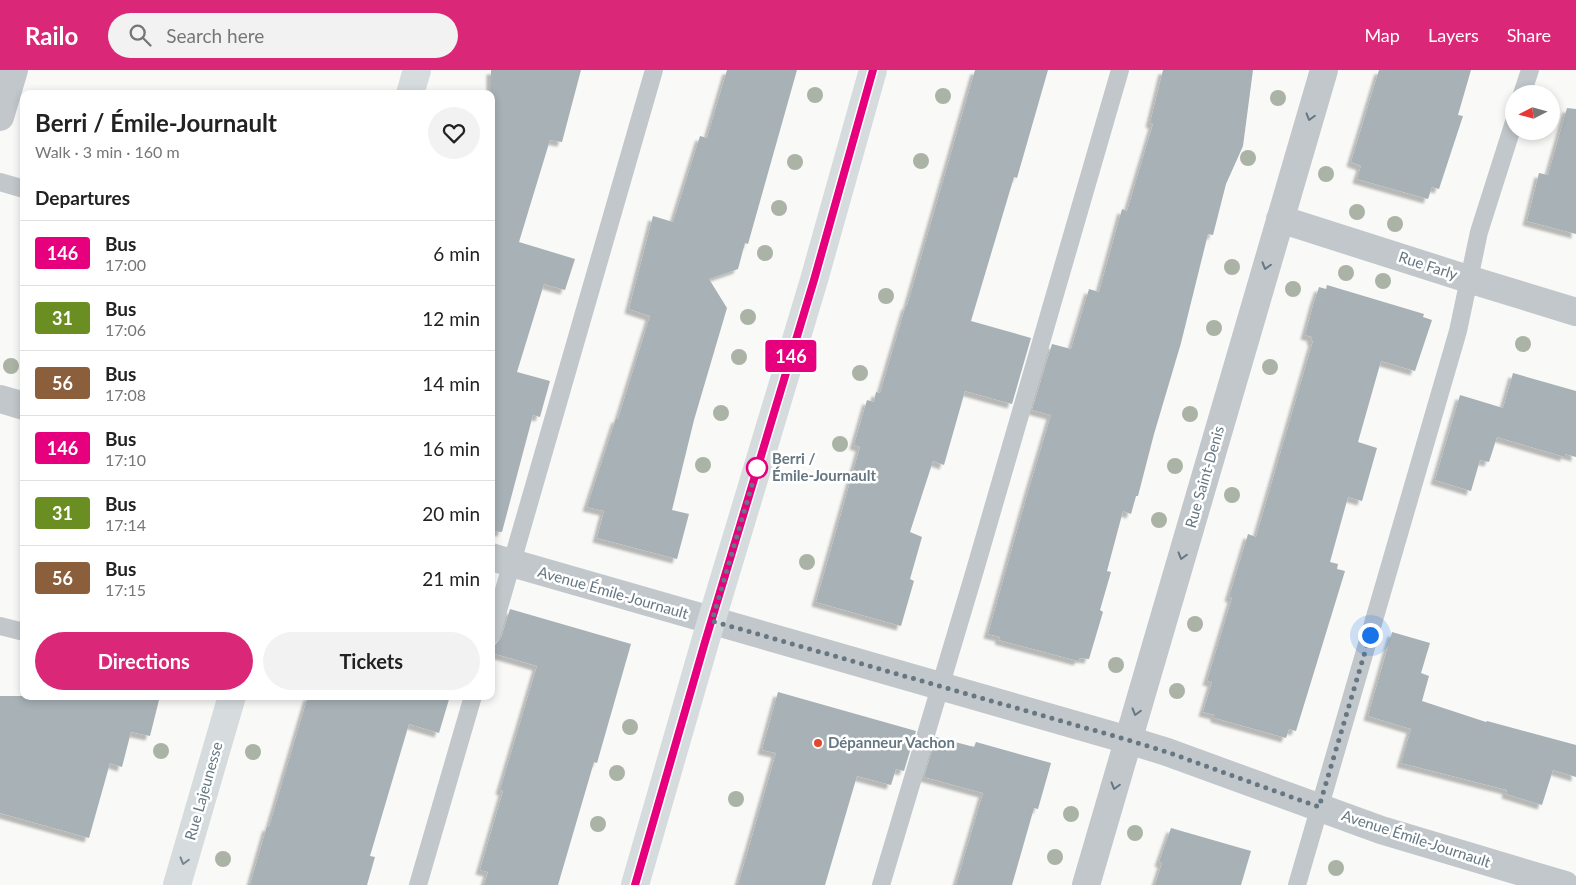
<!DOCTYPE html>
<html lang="en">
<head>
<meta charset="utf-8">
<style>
  body { margin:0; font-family:Lato,sans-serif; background:#f2f2f2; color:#222; height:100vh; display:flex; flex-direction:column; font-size:19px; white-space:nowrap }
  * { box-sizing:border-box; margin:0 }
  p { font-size:16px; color:#767676 }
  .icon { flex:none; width:28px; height:28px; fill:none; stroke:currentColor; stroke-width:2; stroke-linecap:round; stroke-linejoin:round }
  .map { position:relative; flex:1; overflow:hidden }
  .sheet { position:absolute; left:20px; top:20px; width:475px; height:610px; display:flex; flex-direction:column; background:#fff; border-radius:10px; box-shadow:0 2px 8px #0003 }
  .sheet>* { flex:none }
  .badge { padding:0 10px; border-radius:4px; font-size:18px; line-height:32px }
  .needle { width:32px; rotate:264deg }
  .fabs { position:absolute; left:1505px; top:15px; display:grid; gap:10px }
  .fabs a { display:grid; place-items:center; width:55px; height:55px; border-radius:50%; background:#fff; box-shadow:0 2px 8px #0003; font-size:25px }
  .you { position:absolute; width:25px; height:25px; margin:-12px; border:4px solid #fff; border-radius:50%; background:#1a73e8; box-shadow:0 0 0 8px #1a73e833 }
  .map>.badge { position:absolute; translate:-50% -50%; box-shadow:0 0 0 2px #fff }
  h2 { padding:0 15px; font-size:19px; line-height:45px }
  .round { display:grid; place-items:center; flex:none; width:52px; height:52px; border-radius:26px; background:#f2f2f2 }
  .headline { display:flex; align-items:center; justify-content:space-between; height:85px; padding:0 15px }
  h1 { font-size:24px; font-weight:700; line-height:38px }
  .cta { display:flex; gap:10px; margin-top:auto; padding:10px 15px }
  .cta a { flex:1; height:58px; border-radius:30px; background:#db2777; color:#fff; font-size:20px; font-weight:700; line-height:58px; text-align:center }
  .cta a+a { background:#f2f2f2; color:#222 }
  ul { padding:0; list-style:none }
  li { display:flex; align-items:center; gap:15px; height:65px; padding:0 15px; border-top:1px solid #e0e0e0 }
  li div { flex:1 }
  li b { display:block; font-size:19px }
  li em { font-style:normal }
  li .badge { min-width:55px; font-weight:700; text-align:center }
  header { display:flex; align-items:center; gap:30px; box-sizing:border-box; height:70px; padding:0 25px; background:#db2777; color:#fff }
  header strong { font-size:24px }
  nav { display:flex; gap:28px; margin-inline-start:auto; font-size:18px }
  .search { width:350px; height:45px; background:#f2f2f2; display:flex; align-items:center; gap:12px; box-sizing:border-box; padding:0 18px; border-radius:28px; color:#767676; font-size:19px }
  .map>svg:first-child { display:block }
</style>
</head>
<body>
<header>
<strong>Railo</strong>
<div class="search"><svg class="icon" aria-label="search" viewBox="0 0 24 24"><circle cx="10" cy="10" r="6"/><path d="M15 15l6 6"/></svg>Search here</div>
<nav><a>Map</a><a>Layers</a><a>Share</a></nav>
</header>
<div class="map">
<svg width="1576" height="815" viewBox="0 0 1576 815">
  <defs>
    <filter id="shadow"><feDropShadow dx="-4.5" dy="4.5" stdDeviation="1" flood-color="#0004"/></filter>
  </defs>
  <rect width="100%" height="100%" fill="#f9f9f7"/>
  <path fill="#a7b1b6" filter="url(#shadow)" d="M491 0H581L562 72 550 70 519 172 575 189 565 220 544 214 517 302 550 311 540 347 533 345 502 462 491 461Z
    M727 0H797L748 174 745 173 738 199 709 209 727 238 694 350 672 440 689 444 677 489 597 468 604 441 587 437 616 348 618 349 650 246 629 239 653 146 673 152 700 66 707 68Z
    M975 0H1048L1017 108 1014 107 971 251 1031 268 1012 334 965 321 944 395 933 391 910 462 922 467 910 509 914 511 901 556 816 532 860 377 854 375 867 330 874 332 876 322 880 323 906 235 907 236Z
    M1163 0H1253L1243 76 1226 114 1213 165 1208 164 1181 273 1154 364 1138 426H1136L1131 444 1123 441 1107 501 1111 502 1100 540 1103 542 1089 589 1080 588 1078 591 999 570 1000 567 988 564 1028 422 1051 345 1032 340 1052 274 1071 279 1089 219 1099 222 1122 139 1127 141 1153 54 1150 53Z
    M1379 0H1471L1458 45 1463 46 1439 119 1432 117 1428 129 1357 109 1361 96 1351 92Z
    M1567 38 1576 39V164L1527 151 1539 103 1548 105Z
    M1327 215 1424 244 1423 247 1432 250 1415 301 1381 291 1358 372 1377 378 1362 431 1348 427 1330 492 1338 494 1337 499 1345 501 1296 661 1289 659 1286 668 1215 648V645L1203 642 1212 612 1207 611 1232 528 1229 527 1248 464 1256 467 1313 271 1311 270 1312 267 1305 265 1314 232 1319 217 1326 219Z
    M1513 303 1576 321V387L1565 384V387L1497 367 1489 392 1480 390 1471 421 1435 410 1460 325 1503 338Z
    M510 539 631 574 597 693 594 692 558 815H484L488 802 480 800 503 721 500 720 537 596 492 583 495 575 501 568Z
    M1392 562 1430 573 1421 603 1429 606 1422 631 1486 652 1487 651 1576 675V707L1553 700 1542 735 1506 724 1507 720 1401 693 1411 659 1368 646Z
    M778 622 916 661 904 701 896 699 891 715 857 706 825 815H738L776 683 762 680Z
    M0 626H160L150 666 131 662 122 697 110 693 89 768 0 743Z
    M308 626H450L439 663 409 654 370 786 375 787 367 815H250L267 756 269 757Z
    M936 667 974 677 976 672 1051 693 1038 739 1034 738 1012 815H956L983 723 924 707Z
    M1171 758 1251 781 1241 815H1155L1162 793 1159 792Z"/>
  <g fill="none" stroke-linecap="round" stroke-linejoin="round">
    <path stroke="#c2c7cb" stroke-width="18" d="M1522 24 1530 0
      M0 112 24 119
      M0 556 24 562
      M491 565 654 0
      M418 815 473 626
      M881 815 975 500 1120 0
      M1297 815 1458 261 1479 162 1514 52"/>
    <path stroke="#c2c7cb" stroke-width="28" d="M0 47 14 0
      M1280 149 1468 209 1576 242
      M0 329 24 336
      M491 487 1128 670 1167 682 1381 760 1565 815
      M1086 815 1324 0"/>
    <path stroke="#d6dbde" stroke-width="28" d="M410 24 417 0
      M177 815 232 626
      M635 815 705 572 814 210 873 0"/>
  </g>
  <g fill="#aab3a6">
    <circle cx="815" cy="25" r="8"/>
    <circle cx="943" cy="26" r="8"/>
    <circle cx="1278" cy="28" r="8"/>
    <circle cx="1248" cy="88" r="8"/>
    <circle cx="921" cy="91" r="8"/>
    <circle cx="795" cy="92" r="8"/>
    <circle cx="1326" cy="104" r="8"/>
    <circle cx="779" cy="138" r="8"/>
    <circle cx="1357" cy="142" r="8"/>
    <circle cx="1395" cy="154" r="8"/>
    <circle cx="765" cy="183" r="8"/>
    <circle cx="1232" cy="197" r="8"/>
    <circle cx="1346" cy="203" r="8"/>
    <circle cx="1383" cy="211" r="8"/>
    <circle cx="1293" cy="219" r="8"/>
    <circle cx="886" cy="226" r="8"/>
    <circle cx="748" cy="247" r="8"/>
    <circle cx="1214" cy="258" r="8"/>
    <circle cx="1523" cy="274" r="8"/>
    <circle cx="739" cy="287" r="8"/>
    <circle cx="11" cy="296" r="8"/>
    <circle cx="1270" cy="297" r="8"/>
    <circle cx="860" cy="303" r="8"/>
    <circle cx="721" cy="343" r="8"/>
    <circle cx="1190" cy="344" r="8"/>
    <circle cx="840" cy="374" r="8"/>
    <circle cx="703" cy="395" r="8"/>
    <circle cx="1175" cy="396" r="8"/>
    <circle cx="1232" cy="425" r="8"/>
    <circle cx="1159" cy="450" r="8"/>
    <circle cx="807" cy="492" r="8"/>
    <circle cx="1195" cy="554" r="8"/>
    <circle cx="1116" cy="595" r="8"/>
    <circle cx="1177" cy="621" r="8"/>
    <circle cx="630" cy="657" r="8"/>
    <circle cx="161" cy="681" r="8"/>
    <circle cx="253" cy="682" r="8"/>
    <circle cx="617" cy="703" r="8"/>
    <circle cx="736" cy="729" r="8"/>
    <circle cx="1071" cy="744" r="8"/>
    <circle cx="598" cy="754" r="8"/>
    <circle cx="1135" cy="763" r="8"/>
    <circle cx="1055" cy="787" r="8"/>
    <circle cx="223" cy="789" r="8"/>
    <circle cx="1336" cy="798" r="8"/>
  </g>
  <defs><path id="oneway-chevron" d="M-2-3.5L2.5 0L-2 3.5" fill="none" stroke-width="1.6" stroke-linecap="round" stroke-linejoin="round" transform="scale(1.25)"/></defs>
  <g stroke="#647782">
    <use href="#oneway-chevron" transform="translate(1310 47) rotate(106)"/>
    <use href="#oneway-chevron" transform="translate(1266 196) rotate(106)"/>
    <use href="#oneway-chevron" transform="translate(1182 486) rotate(106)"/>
    <use href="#oneway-chevron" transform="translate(1136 642) rotate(106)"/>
    <use href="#oneway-chevron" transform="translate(1115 716) rotate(106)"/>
  </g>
  <use stroke="#758690" href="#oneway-chevron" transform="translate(184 791) rotate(106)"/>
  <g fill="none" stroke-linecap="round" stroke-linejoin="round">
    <defs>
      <path id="line" d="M635 815 705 572 814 210 873 0"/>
    </defs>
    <use href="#line" stroke="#fff" stroke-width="11"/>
    <use href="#line" stroke="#e6007e" stroke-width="8"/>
    <path stroke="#647782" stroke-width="5" stroke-dasharray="0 9" d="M757 398 712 551 1128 670 1167 682 1319 737 1370 565"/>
  </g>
  <circle fill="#fff" stroke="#e6007e" stroke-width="2.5" cx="757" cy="398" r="10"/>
  <circle fill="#e3472d" stroke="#fff" stroke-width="2" cx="818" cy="673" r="5"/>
  <g text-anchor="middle" stroke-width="5" stroke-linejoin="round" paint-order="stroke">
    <g font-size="15" fill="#647782" stroke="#fff">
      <text transform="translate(1428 196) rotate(18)" y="5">Rue Farly</text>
      <text transform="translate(1205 407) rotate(-74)" y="5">Rue Saint-Denis</text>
      <text transform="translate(613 523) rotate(16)" y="5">Avenue Émile-Journault</text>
      <text transform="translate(204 721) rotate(-74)" y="5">Rue Lajeunesse</text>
      <text transform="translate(1416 769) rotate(18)" y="5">Avenue Émile-Journault</text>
    </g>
    <g font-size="15" font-weight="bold" fill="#647782" stroke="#fff" text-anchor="start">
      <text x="772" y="394">Berri /<tspan x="772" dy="17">Émile-Journault</tspan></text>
    </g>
    <g font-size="15" font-weight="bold" fill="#647782" stroke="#fff" text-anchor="start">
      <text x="828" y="678">Dépanneur Vachon</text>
    </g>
  </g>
</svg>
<div class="fabs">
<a><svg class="needle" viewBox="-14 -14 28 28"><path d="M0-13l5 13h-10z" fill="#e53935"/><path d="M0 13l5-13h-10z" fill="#767676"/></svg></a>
</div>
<div class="you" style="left:1370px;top:565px"></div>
<b class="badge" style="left:791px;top:286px;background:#e6007e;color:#fff">146</b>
<section class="sheet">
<div class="headline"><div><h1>Berri / Émile-Journault</h1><p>Walk · 3 min · 160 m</p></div><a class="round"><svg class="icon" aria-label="heart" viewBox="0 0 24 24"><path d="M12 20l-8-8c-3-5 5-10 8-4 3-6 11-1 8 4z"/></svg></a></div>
<h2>Departures</h2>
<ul>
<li><span class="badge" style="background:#e6007e;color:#fff">146</span><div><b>Bus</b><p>17:00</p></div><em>6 min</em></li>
<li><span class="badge" style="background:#6b8e23;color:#fff">31</span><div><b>Bus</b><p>17:06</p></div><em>12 min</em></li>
<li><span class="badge" style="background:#8b5e3c;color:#fff">56</span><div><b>Bus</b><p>17:08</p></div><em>14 min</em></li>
<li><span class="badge" style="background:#e6007e;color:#fff">146</span><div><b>Bus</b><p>17:10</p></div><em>16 min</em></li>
<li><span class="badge" style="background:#6b8e23;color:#fff">31</span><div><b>Bus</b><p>17:14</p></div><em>20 min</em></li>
<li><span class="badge" style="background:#8b5e3c;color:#fff">56</span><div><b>Bus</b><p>17:15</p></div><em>21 min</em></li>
</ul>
<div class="cta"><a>Directions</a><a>Tickets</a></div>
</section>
</div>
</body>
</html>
